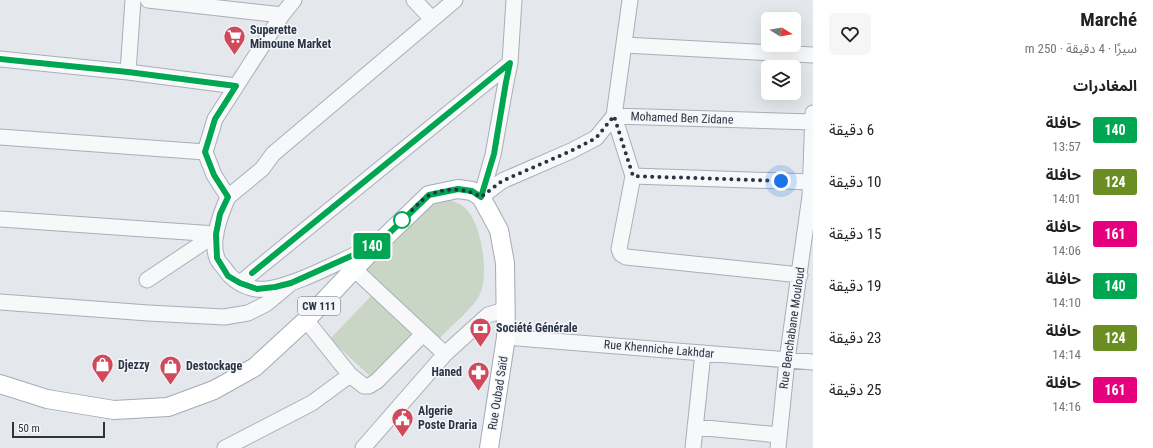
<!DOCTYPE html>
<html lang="ar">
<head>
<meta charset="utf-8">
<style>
  body { margin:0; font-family:"Roboto Condensed","Noto Sans Arabic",sans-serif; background:#f6f6f6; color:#222; direction:rtl; height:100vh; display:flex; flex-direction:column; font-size:15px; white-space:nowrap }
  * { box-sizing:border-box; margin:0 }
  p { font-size:13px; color:#767676 }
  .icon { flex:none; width:22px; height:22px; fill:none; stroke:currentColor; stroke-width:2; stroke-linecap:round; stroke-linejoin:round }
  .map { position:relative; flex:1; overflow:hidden; direction:ltr }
  .panel { display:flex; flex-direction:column; background:#fff; width:340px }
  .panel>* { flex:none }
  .badge { padding:0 8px; border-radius:3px; font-size:14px; line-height:26px }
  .needle { width:26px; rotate:101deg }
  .controls { position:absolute; left:761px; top:12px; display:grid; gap:8px }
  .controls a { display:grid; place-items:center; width:40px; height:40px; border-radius:6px; background:#fff; box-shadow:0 4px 16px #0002; font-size:20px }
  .scale { position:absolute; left:12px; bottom:10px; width:93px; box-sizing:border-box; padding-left:4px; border:2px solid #2b3445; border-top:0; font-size:11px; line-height:14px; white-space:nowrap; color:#2b3445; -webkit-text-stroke:3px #f4f6f9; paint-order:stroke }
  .you { position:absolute; width:20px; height:20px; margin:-10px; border:3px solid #fff; border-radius:50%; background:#1a73e8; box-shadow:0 0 0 6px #1a73e833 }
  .map>.badge { position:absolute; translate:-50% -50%; box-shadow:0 0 0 2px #fff }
  h2 { padding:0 16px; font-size:15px; line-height:36px }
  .round { display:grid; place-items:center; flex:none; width:42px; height:42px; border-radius:6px; background:#f6f6f6 }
  .head { display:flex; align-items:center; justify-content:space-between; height:68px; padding:0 16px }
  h1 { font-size:19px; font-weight:700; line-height:30px }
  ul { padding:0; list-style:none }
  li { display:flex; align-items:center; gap:12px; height:52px; padding:0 16px }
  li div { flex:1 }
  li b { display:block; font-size:15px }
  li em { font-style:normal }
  li .badge { min-width:44px; font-weight:700; text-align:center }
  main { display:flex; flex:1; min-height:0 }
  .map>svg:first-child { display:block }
</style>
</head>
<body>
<main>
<section class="panel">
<div class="head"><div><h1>Marché</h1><p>سيرًا · 4 دقيقة · 250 m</p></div><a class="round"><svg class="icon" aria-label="heart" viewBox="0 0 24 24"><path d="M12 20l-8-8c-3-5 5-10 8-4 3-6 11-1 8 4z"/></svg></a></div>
<h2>المغادرات</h2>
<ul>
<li><span class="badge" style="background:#00a651;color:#fff">140</span><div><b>حافلة</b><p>13:57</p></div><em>6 دقيقة</em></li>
<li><span class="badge" style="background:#6b8e23;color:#fff">124</span><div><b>حافلة</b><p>14:01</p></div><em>10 دقيقة</em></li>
<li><span class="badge" style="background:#e6007e;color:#fff">161</span><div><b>حافلة</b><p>14:06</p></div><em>15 دقيقة</em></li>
<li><span class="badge" style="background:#00a651;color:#fff">140</span><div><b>حافلة</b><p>14:10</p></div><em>19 دقيقة</em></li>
<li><span class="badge" style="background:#6b8e23;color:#fff">124</span><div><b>حافلة</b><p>14:14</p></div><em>23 دقيقة</em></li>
<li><span class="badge" style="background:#e6007e;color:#fff">161</span><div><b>حافلة</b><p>14:16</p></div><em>25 دقيقة</em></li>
</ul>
</section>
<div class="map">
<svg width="813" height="448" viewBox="0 0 813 448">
  <rect width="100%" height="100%" fill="#e4e7ec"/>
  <path fill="#c9d6c5" d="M446 199C453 201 460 203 465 208 482 223 490 276 479 296 472 309 450 327 439 339L363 269 421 209Z
    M371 296 412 335 372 378 330 339Z"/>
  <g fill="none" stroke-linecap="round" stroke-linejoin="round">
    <defs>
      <path id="minor" d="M148 0 282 15
        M294 0 282 15 215 119 205 152 214 175 228 197C221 213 210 241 217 258 218 262 222 265 224 268 231 279 243 287 256 289 284 293 348 257 375 245
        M414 0 432 19
        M630 0 614 116 633 176 619 249 621 254 626 257 800 275
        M624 45 813 55
        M0 59 128 72 236 86
        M128 72 133 0
        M0 137 205 152
        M633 176 811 182
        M228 197 262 169 273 154 455 0
        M481 197 502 181 571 151 596 138 614 116 813 122
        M481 197 493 155 506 82 510 63 514 0
        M0 219 216 234
        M354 269 445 354
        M147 280 216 234
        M240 283 510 63
        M0 302 148 313 224 317 248 313 266 304 289 285
        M306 320 350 375 364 386H369L377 381 423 334
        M506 337 813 362
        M695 427 779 435
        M225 448 312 403 350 375
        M363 448 445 354 488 315 504 310
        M693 448 703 353
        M778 448 787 360 810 196 813 113"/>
      <path id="major" d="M0 384 47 399 114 410 168 407 214 390 255 367 306 320 378 244 429 195 458 189 472 191 481 197 499 230 505 263 506 337 489 448"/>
    </defs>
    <use href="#minor" stroke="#a9aeb7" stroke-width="17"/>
    <use href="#major" stroke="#a3abb8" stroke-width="20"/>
    <use href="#minor" stroke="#f7f8fa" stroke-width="15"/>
    <use href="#major" stroke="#fff" stroke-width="18"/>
  </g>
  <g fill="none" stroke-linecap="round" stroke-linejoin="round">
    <defs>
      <path id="line" d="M0 59 128 72 236 86 215 119 205 152 214 175 228 197 220 214 216 234 217 258 228 276 240 283 257 289 275 287 291 283 378 244 429 195 458 189 472 191 481 197 494 154 506 82 510 63 252 273"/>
    </defs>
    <use href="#line" stroke="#fff" stroke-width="9"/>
    <use href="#line" stroke="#00a651" stroke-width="6"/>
    <path stroke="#2b3445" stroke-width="4" stroke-dasharray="0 7.2" d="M402 220C410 213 421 199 430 195 446 187 466 188 481 197L502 181 571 151 596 138 614 116 633 176 781 181"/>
  </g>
  <defs>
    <symbol id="supermarket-pin" viewBox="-11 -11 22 30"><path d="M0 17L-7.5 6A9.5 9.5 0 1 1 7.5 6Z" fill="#d1495b" stroke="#f4f6f9"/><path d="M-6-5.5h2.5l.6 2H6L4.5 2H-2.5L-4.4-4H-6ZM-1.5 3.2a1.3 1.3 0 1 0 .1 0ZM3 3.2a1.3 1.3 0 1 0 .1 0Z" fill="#fff"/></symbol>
    <symbol id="bank-pin" viewBox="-11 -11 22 30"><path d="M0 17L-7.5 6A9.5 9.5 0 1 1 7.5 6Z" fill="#d1495b" stroke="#f4f6f9"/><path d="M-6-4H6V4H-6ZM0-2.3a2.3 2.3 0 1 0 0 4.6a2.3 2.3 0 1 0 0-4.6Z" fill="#fff"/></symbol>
    <symbol id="shop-pin" viewBox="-11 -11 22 30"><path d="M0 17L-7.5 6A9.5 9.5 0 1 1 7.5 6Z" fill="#d1495b" stroke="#f4f6f9"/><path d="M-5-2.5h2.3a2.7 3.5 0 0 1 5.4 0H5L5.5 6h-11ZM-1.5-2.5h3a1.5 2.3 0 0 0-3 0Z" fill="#fff"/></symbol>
    <symbol id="pharmacy-pin" viewBox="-11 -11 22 30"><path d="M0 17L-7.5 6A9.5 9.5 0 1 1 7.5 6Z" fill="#d1495b" stroke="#f4f6f9"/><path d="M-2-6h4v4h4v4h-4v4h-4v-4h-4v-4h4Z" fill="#fff"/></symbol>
    <symbol id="civic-pin" viewBox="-11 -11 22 30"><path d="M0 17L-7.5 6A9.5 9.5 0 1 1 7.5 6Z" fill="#d1495b" stroke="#f4f6f9"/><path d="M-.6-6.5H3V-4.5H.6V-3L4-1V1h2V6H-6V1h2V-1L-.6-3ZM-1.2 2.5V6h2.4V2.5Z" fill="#fff"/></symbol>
  </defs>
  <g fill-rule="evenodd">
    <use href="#supermarket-pin" x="222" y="24" width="25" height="34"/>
    <use href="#bank-pin" x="468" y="316" width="25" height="34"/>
    <use href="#shop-pin" x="90" y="352" width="25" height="34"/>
    <use href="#shop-pin" x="158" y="354" width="25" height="34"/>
    <use href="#pharmacy-pin" x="466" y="360" width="25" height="34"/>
    <use href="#civic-pin" x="390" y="406" width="25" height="34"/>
  </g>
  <circle fill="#fff" stroke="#00a651" stroke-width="2" cx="402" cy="220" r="8"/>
  <g text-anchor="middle" stroke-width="3" stroke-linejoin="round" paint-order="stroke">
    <rect fill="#f4f6f9" stroke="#676e7b" stroke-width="1" x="298" y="297" width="42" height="18" rx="3"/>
    <g font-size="11" font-weight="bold" fill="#2b3445">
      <text x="319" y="310">CW 111</text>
    </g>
    <g font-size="12" font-weight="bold" fill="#2b3445" stroke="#f4f6f9" text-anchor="start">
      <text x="250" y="34">Superette<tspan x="250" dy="14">Mimoune Market</tspan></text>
      <text x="496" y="332">Société Générale</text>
      <text x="118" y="369">Djezzy</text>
      <text x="186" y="370">Destockage</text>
      <text x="462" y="376" text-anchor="end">Haned</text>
      <text x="418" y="415">Algerie<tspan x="418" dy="14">Poste Draria</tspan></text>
    </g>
    <g font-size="12" fill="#2b3445" stroke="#f4f6f9">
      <text transform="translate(682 118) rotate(2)" y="4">Mohamed Ben Zidane</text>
      <text transform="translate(792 328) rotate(-82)" y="4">Rue Benchabane Mouloud</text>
      <text transform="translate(659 349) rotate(5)" y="4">Rue Khenniche Lakhdar</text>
      <text transform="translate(498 393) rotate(-81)" y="4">Rue Oubad Saïd</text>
    </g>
  </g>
</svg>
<div class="controls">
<a><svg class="needle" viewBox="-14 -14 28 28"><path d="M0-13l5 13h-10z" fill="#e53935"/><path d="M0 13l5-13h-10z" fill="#767676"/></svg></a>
<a><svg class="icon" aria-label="layers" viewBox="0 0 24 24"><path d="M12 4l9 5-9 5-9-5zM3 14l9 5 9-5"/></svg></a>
</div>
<div class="scale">50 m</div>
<div class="you" style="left:781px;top:181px"></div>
<b class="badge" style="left:372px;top:246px;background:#00a651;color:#fff">140</b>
</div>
</main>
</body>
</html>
